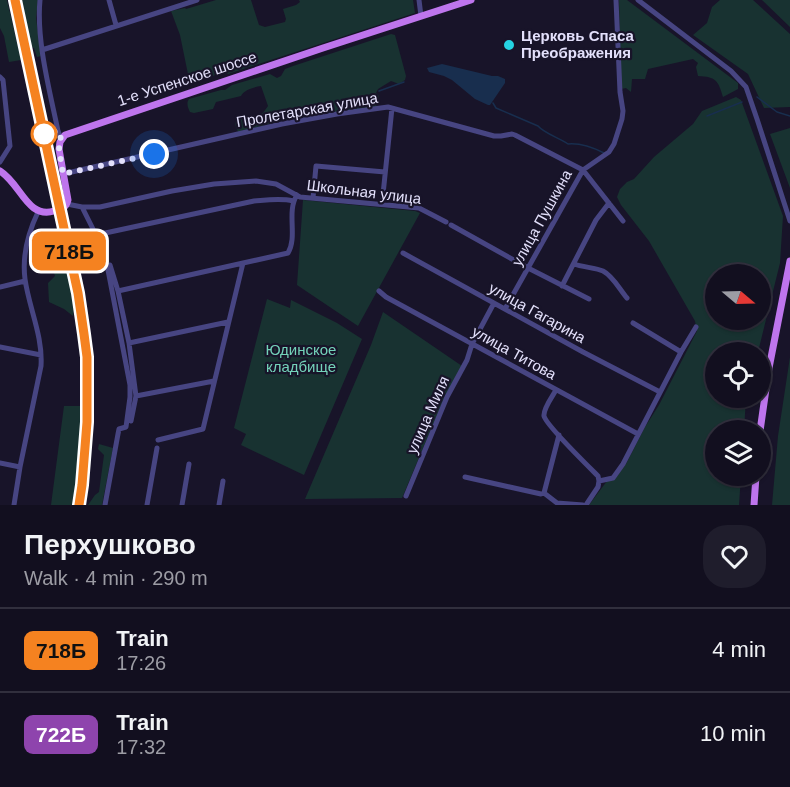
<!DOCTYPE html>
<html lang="en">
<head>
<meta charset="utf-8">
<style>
  body { margin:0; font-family:Helvetica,sans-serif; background:#1f1d2c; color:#f1f3f6; height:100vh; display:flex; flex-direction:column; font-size:22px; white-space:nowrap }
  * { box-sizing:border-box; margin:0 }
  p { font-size:20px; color:#9c9ca4 }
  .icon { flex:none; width:33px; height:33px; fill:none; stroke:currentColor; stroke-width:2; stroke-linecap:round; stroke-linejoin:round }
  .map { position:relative; height:505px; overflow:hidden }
  .panel { display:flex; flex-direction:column; background:#120f1f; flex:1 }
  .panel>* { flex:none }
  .badge { padding:0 12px; border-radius:9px; font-size:21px; line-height:39px }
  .needle { width:39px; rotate:109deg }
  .tools { position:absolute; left:705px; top:264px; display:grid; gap:12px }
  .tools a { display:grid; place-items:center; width:66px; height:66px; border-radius:50%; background:#120f1f; box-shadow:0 2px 4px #0004,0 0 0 2px #312f3d; font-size:30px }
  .you { position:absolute; width:30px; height:30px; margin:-15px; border:4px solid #fff; border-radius:50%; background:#1a73e8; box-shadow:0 0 0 9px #1a73e833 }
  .map>.badge { position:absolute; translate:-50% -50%; box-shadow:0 0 0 3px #fff }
  .round { display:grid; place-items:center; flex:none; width:63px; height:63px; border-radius:24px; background:#1f1d2c }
  .summary { display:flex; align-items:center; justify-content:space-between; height:102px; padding:0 24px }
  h1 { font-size:28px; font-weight:600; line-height:45px }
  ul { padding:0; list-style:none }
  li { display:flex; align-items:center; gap:18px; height:84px; padding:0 24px; border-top:2px solid #312f3d }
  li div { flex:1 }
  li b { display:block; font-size:22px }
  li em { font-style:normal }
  li .badge { min-width:66px; font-weight:700; text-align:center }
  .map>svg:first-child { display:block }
</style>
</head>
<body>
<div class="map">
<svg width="790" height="505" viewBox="0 0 790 505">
  <rect width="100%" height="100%" fill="#181429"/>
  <path fill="#183231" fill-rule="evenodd" d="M0 0H7L21 60 9 62 4 36 0 28Z
    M20 0H38L36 18 41 56 37 57 34 48 31 47Z
    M216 0H251L259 25 265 27 285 22 286 19 283 9 296 5 300 2 299 0H413L415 13 228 74 224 72 190 84 180 35 171 11 185 8 186 9Z
    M619 0H627L635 6 738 83V89L723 97C718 80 716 77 698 76L696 67 698 63 693 59 648 69 645 79H632L631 92 626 88 621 89Z
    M720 0H753L790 34V107L764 108 748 74 693 35 707 23 712 7Z
    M762 0H790V27Z
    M391 34 395 35 406 76 405 80 399 84 391 81 378 89 376 93 379 96 376 107 280 121 238 132 235 124 236 120 263 113 268 106 261 86C254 87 244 90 241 96L216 102 213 109 194 113 190 112C188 108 186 103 189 99L221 90H225L232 85 270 74 277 78 281 76 285 69 293 66Z
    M736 97 741 100 783 216 780 263 758 352H716V398H746L744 430H716V476H741L739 505H589L607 481 614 480 626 464 645 427 659 405 697 331 695 321 649 241 621 205 617 197 620 189 627 182 634 179 654 157 693 124 702 111ZM716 274H760V320H716Z
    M790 128V188L770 134Z
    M303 200 415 211 420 213 358 326 297 285Z
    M63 234 75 304 73 316 64 309 49 302 48 283 55 276 52 266 46 264C44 256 43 246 47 238Z
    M267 299 290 308 291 300 337 323 362 339 304 475 241 445 246 434 234 428Z
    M383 312 462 366 445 396 402 498 305 499 371 345Z
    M790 357V505H772L778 436Z
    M64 406H83L74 497 73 505H51Z
    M99 444 113 448 102 505H88L95 495 99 492 104 455 98 449Z"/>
  <path fill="#182e4e" d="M442 64 492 76H498L505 79V83L490 105H488L475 99 452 80 444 76 429 72 427 68Z"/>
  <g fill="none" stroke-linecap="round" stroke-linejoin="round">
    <path stroke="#182e4e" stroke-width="1.5" d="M379 91 404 82
      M757 97 777 112 790 116
      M493 103 496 108 538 126C544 133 559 138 568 144 579 143 594 148 604 153
      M707 116 742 102"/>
    <path stroke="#474582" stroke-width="5" d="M40 0C36 40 50 92 58 131L61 139
      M109 0 116 25
      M419 0 421 16
      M638 0 731 71 746 87 757 119 790 221
      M42 50 197 0
      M0 77 3 80 10 146 0 162
      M63 174 282 124 337 114 388 107 494 136H501L512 134 515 135 583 170 623 221
      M313 198 316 166 385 172
      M67 204 82 207H100L172 191 214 184 256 181 276 184 300 197 419 208 446 222
      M382 204 392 108
      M82 207 96 235 108 270 130 385V397L126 427 119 429 118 434 105 505
      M451 225 528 268 589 299
      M96 235 254 201C267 200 281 198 293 201
      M403 253 583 352 660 392
      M574 264C582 267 596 268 603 271 613 276 620 290 627 298
      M110 265 118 291 129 343 136 396 131 421
      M562 286 596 220 609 203
      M0 287 25 281
      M118 291 288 253C298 236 286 212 297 195
      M379 291 386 297 638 434
      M505 309 583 170 609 152 614 144 622 119 623 111 620 92 616 0
      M633 323 681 352
      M129 343 228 322
      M0 347 41 355
      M556 390C552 397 543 409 544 416 546 425 589 467 598 476L599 481
      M136 396 214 381
      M158 440 203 429 243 263
      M0 463 20 467
      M465 477 541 494 544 493 557 503 583 505
      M599 481 613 478 623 464 681 352 696 327
      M544 493 559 435
      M406 496 447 397 467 360 472 344 494 303
      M14 505 20 467 41 366C43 336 29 308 25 279 22 256 28 233 38 212
      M147 505 157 448
      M182 505 189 464
      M219 505 223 481
      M586 505 598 487 599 481"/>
    <path stroke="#be75ed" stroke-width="7" d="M0 171C21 184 27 219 54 211 62 209 66 208 68 200L59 149 60 142 65 135 323 48 471 0
      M760 431 769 368 790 261
      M754 505 756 476"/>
    <path stroke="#25d3e3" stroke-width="1.5" stroke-dasharray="9 8" stroke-linecap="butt" d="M15 0 60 210 78 293 84 334 87 357V422L82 485 79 505"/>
  </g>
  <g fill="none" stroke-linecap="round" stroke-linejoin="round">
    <defs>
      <path id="line" d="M15 0 60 210 78 293 84 334 87 357V422L82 485 79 505"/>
    </defs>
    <use href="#line" stroke="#fff" stroke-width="14"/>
    <use href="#line" stroke="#f58220" stroke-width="9"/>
    <path stroke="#e3e0fb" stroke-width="6" stroke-dasharray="0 10.8" d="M44 134 58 131 61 139 59 149 63 174 154 154"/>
  </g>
  <circle fill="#25d3e3" stroke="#181429" stroke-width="2" cx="509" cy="45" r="6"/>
  <circle fill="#fff" stroke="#f58220" stroke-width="3" cx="44" cy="134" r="12"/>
  <g text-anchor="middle" stroke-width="4.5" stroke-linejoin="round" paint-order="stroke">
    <g font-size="15" font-weight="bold" fill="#e3e0fb" stroke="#181429" text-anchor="start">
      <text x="521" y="41">Церковь Спаса<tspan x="521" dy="17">Преображения</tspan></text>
    </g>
    <g font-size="15" fill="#e3e0fb" stroke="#181429">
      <text transform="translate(187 79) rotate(-18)" y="5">1-е Успенское шоссе</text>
      <text transform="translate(307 110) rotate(-10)" y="5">Пролетарская улица</text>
      <text transform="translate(364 192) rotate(7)" y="5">Школьная улица</text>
      <text transform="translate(542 218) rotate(-61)" y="5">улица Пушкина</text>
      <text transform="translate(537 313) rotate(29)" y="5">улица Гагарина</text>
      <text transform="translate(514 353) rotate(29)" y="5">улица Титова</text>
      <text transform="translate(428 415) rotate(-66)" y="5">улица Миля</text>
    </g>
    <g font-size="15" fill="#74d3ba" stroke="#181429">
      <text x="301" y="355">Юдинское<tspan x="301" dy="17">кладбище</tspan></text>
    </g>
  </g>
</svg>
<div class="tools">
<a><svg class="needle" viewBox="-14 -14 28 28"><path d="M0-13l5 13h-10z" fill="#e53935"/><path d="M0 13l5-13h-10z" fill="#9c9ca4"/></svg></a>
<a><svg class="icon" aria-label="locate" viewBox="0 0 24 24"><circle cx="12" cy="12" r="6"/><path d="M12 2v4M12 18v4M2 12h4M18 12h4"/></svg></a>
<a><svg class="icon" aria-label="layers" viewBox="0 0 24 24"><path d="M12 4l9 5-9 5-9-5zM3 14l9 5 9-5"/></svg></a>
</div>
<div class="you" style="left:154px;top:154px"></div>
<b class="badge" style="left:69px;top:251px;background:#f58220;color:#111">718Б</b>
</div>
<section class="panel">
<div class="summary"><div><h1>Перхушково</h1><p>Walk · 4 min · 290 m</p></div><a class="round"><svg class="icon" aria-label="heart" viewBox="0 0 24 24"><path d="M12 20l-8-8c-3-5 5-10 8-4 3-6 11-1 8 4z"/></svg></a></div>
<ul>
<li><span class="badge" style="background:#f58220;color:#111">718Б</span><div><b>Train</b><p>17:26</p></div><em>4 min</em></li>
<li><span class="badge" style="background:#8e44ad;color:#fff">722Б</span><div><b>Train</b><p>17:32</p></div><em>10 min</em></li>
</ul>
</section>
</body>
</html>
